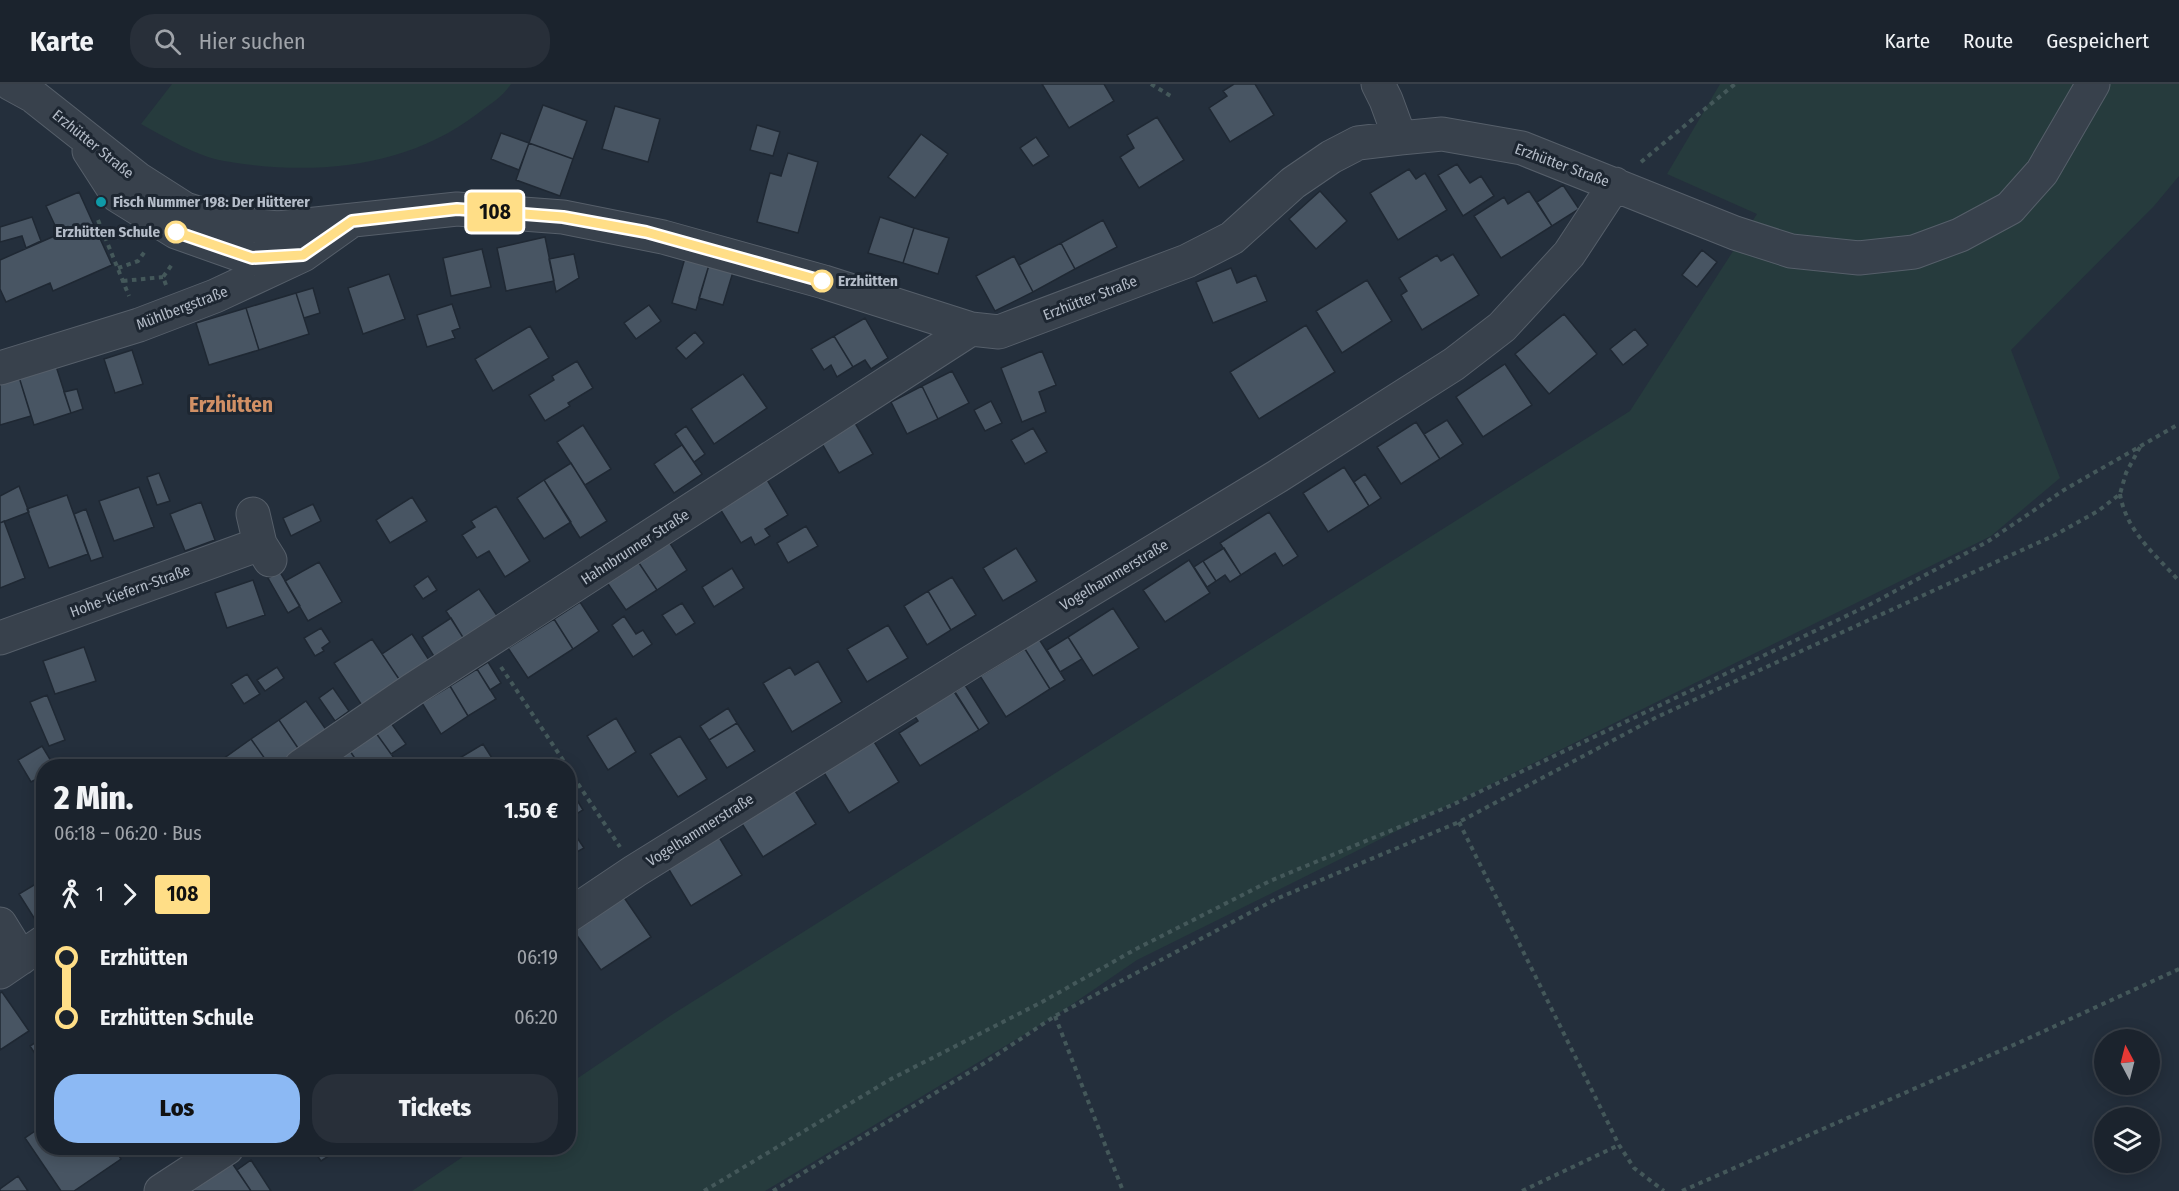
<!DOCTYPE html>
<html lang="de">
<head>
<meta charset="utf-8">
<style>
  body { margin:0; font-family:"Fira Sans Condensed",sans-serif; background:#282f39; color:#f1f3f6; height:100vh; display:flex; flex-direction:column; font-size:22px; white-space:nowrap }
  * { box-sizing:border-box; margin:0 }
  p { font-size:20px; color:#a0a4aa }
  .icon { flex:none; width:33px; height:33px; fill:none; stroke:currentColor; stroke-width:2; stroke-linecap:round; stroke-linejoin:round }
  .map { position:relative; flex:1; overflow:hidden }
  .details { position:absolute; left:36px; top:675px; width:540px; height:396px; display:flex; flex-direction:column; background:#1b232d; border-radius:24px; box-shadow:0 3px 15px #0003,0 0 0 2px #394049 }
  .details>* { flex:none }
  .badge { padding:0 12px; border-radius:4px; font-size:21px; line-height:39px }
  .needle { width:39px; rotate:353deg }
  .fabs { position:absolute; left:2094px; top:945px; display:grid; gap:12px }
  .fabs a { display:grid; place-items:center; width:66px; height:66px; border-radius:50%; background:#1b232d; box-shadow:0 3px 15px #0003,0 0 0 2px #394049; font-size:30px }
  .map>.badge { position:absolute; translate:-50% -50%; box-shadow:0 0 0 3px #fff }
  .legs { display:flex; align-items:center; gap:9px; height:66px; padding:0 18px; font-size:20px }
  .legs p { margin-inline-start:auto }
  .headline { display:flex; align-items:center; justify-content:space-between; height:102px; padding:0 18px }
  h1 { font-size:33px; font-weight:800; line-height:45px }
  .action { display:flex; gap:12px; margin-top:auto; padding:12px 18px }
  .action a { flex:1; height:69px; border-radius:24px; background:#8cb9f4; color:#111; font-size:24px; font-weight:800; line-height:69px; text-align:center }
  .action a+a { background:#282f39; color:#f1f3f6 }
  ul { padding:0 18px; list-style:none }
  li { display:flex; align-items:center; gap:21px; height:60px; font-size:22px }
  li i { display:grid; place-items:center; width:9px; height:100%; margin:0 8px; background:currentColor }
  li i::after { content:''; width:15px; height:15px; margin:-8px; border:4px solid; border-radius:50%; background:#1b232d }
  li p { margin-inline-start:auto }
  li:first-child i { background:linear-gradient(#0000 50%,currentColor 0) }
  li:last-child i { background:linear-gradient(currentColor 50%,#0000 0) }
  header { display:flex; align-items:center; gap:36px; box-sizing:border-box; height:84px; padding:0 30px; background:#1b232d; border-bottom:2px solid #394049 }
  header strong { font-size:28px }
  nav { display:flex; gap:33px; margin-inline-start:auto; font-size:21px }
  .search { width:420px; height:54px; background:#282f39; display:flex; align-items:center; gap:15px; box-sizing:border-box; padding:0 21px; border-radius:24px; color:#a0a4aa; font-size:22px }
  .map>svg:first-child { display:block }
</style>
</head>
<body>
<header>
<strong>Karte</strong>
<div class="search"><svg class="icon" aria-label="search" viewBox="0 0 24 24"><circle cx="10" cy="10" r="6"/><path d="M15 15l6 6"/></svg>Hier suchen</div>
<nav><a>Karte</a><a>Route</a><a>Gespeichert</a></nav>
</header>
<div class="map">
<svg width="2179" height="1107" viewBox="0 0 2179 1107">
  <rect width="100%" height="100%" fill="#242f3c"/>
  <path fill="#263b3d" d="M172 0H511C503 13 489 21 477 30 405 85 311 92 224 77 198 73 165 53 141 40Z
    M1720 0H2179V92L2154 122 2011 266 2060 394 1991 452 1137 876 1055 932 765 1107H412L476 1064H568L569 1000 673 930 1630 327 1757 130 1667 90Z"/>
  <path fill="#485563" stroke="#1f2833" stroke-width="1.5" d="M1042 0H1104L1114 17 1069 44Z
    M1234 0H1255L1274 31 1230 58 1209 24 1227 12 1223 7Z
    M543 21 587 37 573 75 529 59Z
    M615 22 660 35 648 78 602 65Z
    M1157 33 1184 76 1139 104 1120 73 1134 64 1127 51Z
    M757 41 780 48 773 72 750 66Z
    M501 49 529 59 519 86 491 75Z
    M921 50 948 70 915 114 888 93Z
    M1036 53 1049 72 1033 82 1020 64Z
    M529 59 573 75 560 112 516 96Z
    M788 69 818 78 798 149 757 138 770 89 781 92Z
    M1457 80 1470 99 1481 92 1494 112 1463 132 1438 91Z
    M1409 85 1416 95 1425 89 1447 126 1398 156 1370 109Z
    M1563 101 1579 125 1552 142 1537 118Z
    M1320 107 1347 137 1316 165 1289 135Z
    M1529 107 1552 142 1501 174 1474 132 1504 113 1508 120Z
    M79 108 112 181 53 207 50 199 6 218 0 205V176L59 150 46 122Z
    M32 133 41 157 26 164 22 152 0 158V143Z
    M880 133 914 144 903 179 868 169Z
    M1103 136 1117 163 1075 185 1061 159Z
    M914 144 949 154 938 190 903 179Z
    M545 153 554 197 506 207 497 164Z
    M1061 159 1075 185 1033 208 1019 181Z
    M482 165 491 203 451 212 443 174Z
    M1702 166 1717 178 1697 203 1682 191Z
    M574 170 579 194 556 208 549 175Z
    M1453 170 1479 211 1422 246 1401 211 1407 207 1399 194 1437 171 1441 177Z
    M1014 172 1033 208 995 227 976 192Z
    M685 174 709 181 696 226 672 219Z
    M709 181 733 188 723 221 699 214Z
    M1231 184 1237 199 1256 191 1267 217 1213 239 1196 198Z
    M389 190 405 235 363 250 348 204Z
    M1367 196 1392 237 1342 269 1316 227Z
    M313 204 320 229 304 234 296 209Z
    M296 209 309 250 259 266 246 224Z
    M452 220 460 244 452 247 455 254 427 263 417 231Z
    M649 221 661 237 636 255 624 239Z
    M246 224 259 266 209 281 196 239Z
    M1564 230 1597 270 1549 310 1515 270Z
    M865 234 888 274 871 285 865 276 853 283 834 252Z
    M1306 241 1335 288 1259 335 1230 288Z
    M530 242 549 274 493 307 475 275Z
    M1635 245 1648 261 1623 281 1610 265Z
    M695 248 704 259 686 275 676 264Z
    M834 252 853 283 837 293 831 281 824 286 811 265Z
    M132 266 143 300 115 309 104 275Z
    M1042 267 1056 301 1039 308 1046 328 1022 338 1001 284Z
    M577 277 593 304 568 319 570 322 545 337 529 311 554 296 552 292Z
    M1505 280 1532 321 1483 353 1456 313Z
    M56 282 71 329 34 341 19 293Z
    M952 287 969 319 938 335 922 302Z
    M743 290 767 324 714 360 691 325Z
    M19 293 31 332 0 341V299Z
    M922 302 938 335 907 350 891 318Z
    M77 305 83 325 71 329 64 308Z
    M991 317 1002 339 985 347 974 326Z
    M1447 336 1463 360 1440 375 1424 350Z
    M1416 338 1440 375 1401 400 1377 363Z
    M855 339 873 370 839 389 821 358Z
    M583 341 611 385 585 401 557 358Z
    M686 342 705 370 694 378 675 350Z
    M1033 344 1047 368 1025 380 1011 356Z
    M682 361 702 390 674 409 654 380Z
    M571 379 607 437 580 454 544 396Z
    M1344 383 1369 422 1328 448 1303 409Z
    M159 389 170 417 157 421 147 393Z
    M1365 390 1381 414 1369 422 1354 398Z
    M766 394 788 431 765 445 770 452 755 461 751 453 741 459 719 423Z
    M544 396 571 438 544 455 517 414Z
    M19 402 29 428 0 439V412Z
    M139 403 154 443 114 457 99 417Z
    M67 411 88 470 49 484 27 425Z
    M412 413 427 437 390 459 376 436Z
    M201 418 215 456 185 467 170 430Z
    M313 420 321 437 291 452 283 434Z
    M496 422 530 477 505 493 489 467 477 474 462 451 475 443 471 437Z
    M86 425 103 473 91 477 74 430Z
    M1269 428 1298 472 1283 482 1275 469 1241 491 1220 459Z
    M4 437 25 494 0 504V439Z
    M806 442 818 462 788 479 777 459Z
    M668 456 687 486 657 506 637 476Z
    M1016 464 1037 497 1003 517 983 484Z
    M1224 464 1241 491 1230 498 1225 491 1216 497 1203 477Z
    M637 476 657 506 626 526 606 497Z
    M1189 476 1210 509 1165 538 1143 506Z
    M1203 477 1216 497 1207 503 1194 483Z
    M319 478 342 518 308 537 285 497Z
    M732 484 744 504 714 523 702 503Z
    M280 488 300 522 288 529 268 494Z
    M428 492 437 506 423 515 414 502Z
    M952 493 976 531 951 546 928 507Z
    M253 496 265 531 227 544 215 509Z
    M479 505 498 533 464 555 446 527Z
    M928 507 951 546 927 561 904 522Z
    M580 518 599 547 573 565 554 535Z
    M682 519 695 539 676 551 662 531Z
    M1113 524 1139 564 1093 592 1068 553Z
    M624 532 636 550 643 546 652 560 633 573 612 541Z
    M451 534 464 555 435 574 422 553Z
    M554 535 573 565 528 594 508 564Z
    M888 541 908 574 867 598 847 565Z
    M321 544 330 558 322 564 324 567 315 572 304 554Z
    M412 550 431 579 401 598 382 570Z
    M1068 553 1082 575 1060 588 1047 566Z
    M372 555 401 598 363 623 334 579Z
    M1039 555 1065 596 1050 605 1025 565Z
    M84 563 96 597 55 610 43 577Z
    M1025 565 1050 605 1006 633 980 592Z
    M818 577 842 618 792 648 763 599 790 583 795 591Z
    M488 578 501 599 490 606 477 585Z
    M277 583 284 594 265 607 257 596Z
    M477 585 496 615 468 632 450 602Z
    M247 590 260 610 244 620 231 600Z
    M965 601 989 639 979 646 955 608Z
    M450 602 468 632 441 650 422 619Z
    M951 603 979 646 920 682 899 649 918 637 912 628Z
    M333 604 349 627 335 637 319 614Z
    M47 611 65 656 49 662 30 618Z
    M306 617 327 647 300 667 279 636Z
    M728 624 737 639 709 656 700 642Z
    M616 634 636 668 608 686 587 652Z
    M279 636 300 667 277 682H270L251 655Z
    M391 639 406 660 391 670 376 649Z
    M737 639 755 667 727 684 709 656Z
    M376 649 399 681 398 682H360L350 667Z
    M680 652 707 695 678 713 650 670Z
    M251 655 270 682H229L223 675Z
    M873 656 899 698 849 729 823 687Z
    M483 660 497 682H456L453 678Z
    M42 662 54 682H44V691L31 698 18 676Z
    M350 667 360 682H328Z
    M223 675 229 682H212Z
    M792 702 816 740 763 773 739 735Z
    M571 706 583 726 568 735V708Z
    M568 740 584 764 568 773Z
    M44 753V774L35 758Z
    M719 753 742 791 691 822 668 784Z
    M44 795V843L41 845 19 810Z
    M621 809 651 853 601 886 571 843Z
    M2 908 29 947 0 966V909Z
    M44 953V983L30 962Z
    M44 1041V1064H114L121 1075 74 1107H61L25 1054Z
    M312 1064H341L321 1077Z
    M251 1076 271 1107H251L237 1086Z
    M232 1079 251 1107H191Z
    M18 1092 28 1107H0V1105Z"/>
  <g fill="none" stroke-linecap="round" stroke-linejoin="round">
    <defs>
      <path id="minor" d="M11 0 33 12 138 95 185 125 229 139 278 144 457 125 563 133 663 153 824 198 971 245 999 248 1187 177 1232 154 1293 99 1331 73 1358 59 1400 54 1442 50 1522 64 1735 149 1791 167 1859 174 1914 168 1960 151 2010 124 2042 88 2093 0
        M1378 0 1386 16 1400 54
        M89 67 118 112 176 148 252 175 289 172
        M0 284 139 241 215 212 303 171 348 139
        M253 430 260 460 270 476
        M0 554 260 460
        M301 682 412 606 971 245
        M568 832 635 787 973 577 1278 392 1454 280 1502 243 1569 170 1615 100
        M0 840 21 874
        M0 888 44 858
        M161 1107 227 1064"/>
    </defs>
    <use href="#minor" stroke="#565f6a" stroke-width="35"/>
    <path stroke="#44585a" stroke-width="4" stroke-dasharray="4.5 4.5" stroke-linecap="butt" d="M1151 0 1174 14
      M1641 78 1735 0
      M98 136 129 212
      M118 184 138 177 146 166
      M123 197 163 193
      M166 201 163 193 173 179
      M2120 410C2126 447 2155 470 2179 497
      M501 583 567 682
      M568 685 620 763
      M1459 738 1619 1061 1634 1084 1664 1107
      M1055 932 1123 1107
      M704 1107 891 995 1042 918 1136 865 1270 797 1452 721 1869 521 1987 458 2064 406 2179 340
      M773 1107 983 980 1055 932 1276 815 1459 738 1657 633 2055 451 2098 427 2120 410 2126 389 2140 363
      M1522 1107 1619 1061
      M1682 1107 2018 959 2179 885"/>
    <use href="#minor" stroke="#38414c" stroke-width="33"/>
  </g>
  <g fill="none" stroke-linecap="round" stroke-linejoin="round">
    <defs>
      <path id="line-1" d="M176 148 252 174 303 171 352 137 457 125 563 133 646 148 822 197"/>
    </defs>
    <use href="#line-1" stroke="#fff" stroke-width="14"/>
    <use href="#line-1" stroke="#ffde87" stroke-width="9"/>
  </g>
  <circle fill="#0f9aa8" stroke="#1d2631" stroke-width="2" cx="101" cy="118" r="6"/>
  <g fill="#fff" stroke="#ffde87" stroke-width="3">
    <circle cx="176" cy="148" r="10"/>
    <circle cx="822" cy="197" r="10"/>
  </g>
  <g text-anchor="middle" stroke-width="6" stroke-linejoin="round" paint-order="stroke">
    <g font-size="15" fill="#b4bcc8" stroke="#1d2631">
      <text transform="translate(93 60) rotate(39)" y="5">Erzhütter Straße</text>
      <text transform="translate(1562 81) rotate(20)" y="5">Erzhütter Straße</text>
      <text transform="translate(1090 214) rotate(-21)" y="5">Erzhütter Straße</text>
      <text transform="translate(182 224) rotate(-21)" y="5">Mühlbergstraße</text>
      <text transform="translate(635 463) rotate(-33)" y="5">Hahnbrunner Straße</text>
      <text transform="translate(1114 491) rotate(-31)" y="5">Vogelhammerstraße</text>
      <text transform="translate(130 507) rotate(-20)" y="5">Hohe-Kiefern-Straße</text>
      <text transform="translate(700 746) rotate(-32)" y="5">Vogelhammerstraße</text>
    </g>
    <g font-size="15" font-weight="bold" fill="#b4bcc8" stroke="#1d2631" text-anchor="start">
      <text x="113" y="123">Fisch Nummer 198: Der Hütterer</text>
    </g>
    <g font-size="15" font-weight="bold" fill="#b4bcc8" stroke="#1d2631" text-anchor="end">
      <text x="160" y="153">Erzhütten Schule</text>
      <text x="838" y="202" text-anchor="start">Erzhütten</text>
    </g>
    <g font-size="21" font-weight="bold" fill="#d19065" stroke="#1d2631">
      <text x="231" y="328">Erzhütten</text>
    </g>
  </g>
</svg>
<div class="fabs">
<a><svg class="needle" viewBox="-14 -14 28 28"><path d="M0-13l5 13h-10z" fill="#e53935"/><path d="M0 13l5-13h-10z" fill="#a0a4aa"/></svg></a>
<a><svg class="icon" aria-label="layers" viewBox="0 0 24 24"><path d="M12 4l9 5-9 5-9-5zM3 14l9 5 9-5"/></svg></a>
</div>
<b class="badge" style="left:495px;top:128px;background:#ffde87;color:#111">108</b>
<section class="details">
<div class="headline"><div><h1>2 Min.</h1><p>06:18 – 06:20 · Bus</p></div><b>1.50 €</b></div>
<div class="legs"><svg class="icon" aria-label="walk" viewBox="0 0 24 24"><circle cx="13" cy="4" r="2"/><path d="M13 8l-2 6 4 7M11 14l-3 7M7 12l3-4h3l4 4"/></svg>1<svg class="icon" aria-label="forward" viewBox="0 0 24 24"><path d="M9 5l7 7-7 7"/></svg><b class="badge" style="background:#ffde87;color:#111">108</b></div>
<ul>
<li><i style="color:#ffde87"></i><b>Erzhütten</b><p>06:19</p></li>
<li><i style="color:#ffde87"></i><b>Erzhütten Schule</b><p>06:20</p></li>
</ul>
<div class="action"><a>Los</a><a>Tickets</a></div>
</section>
</div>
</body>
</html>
